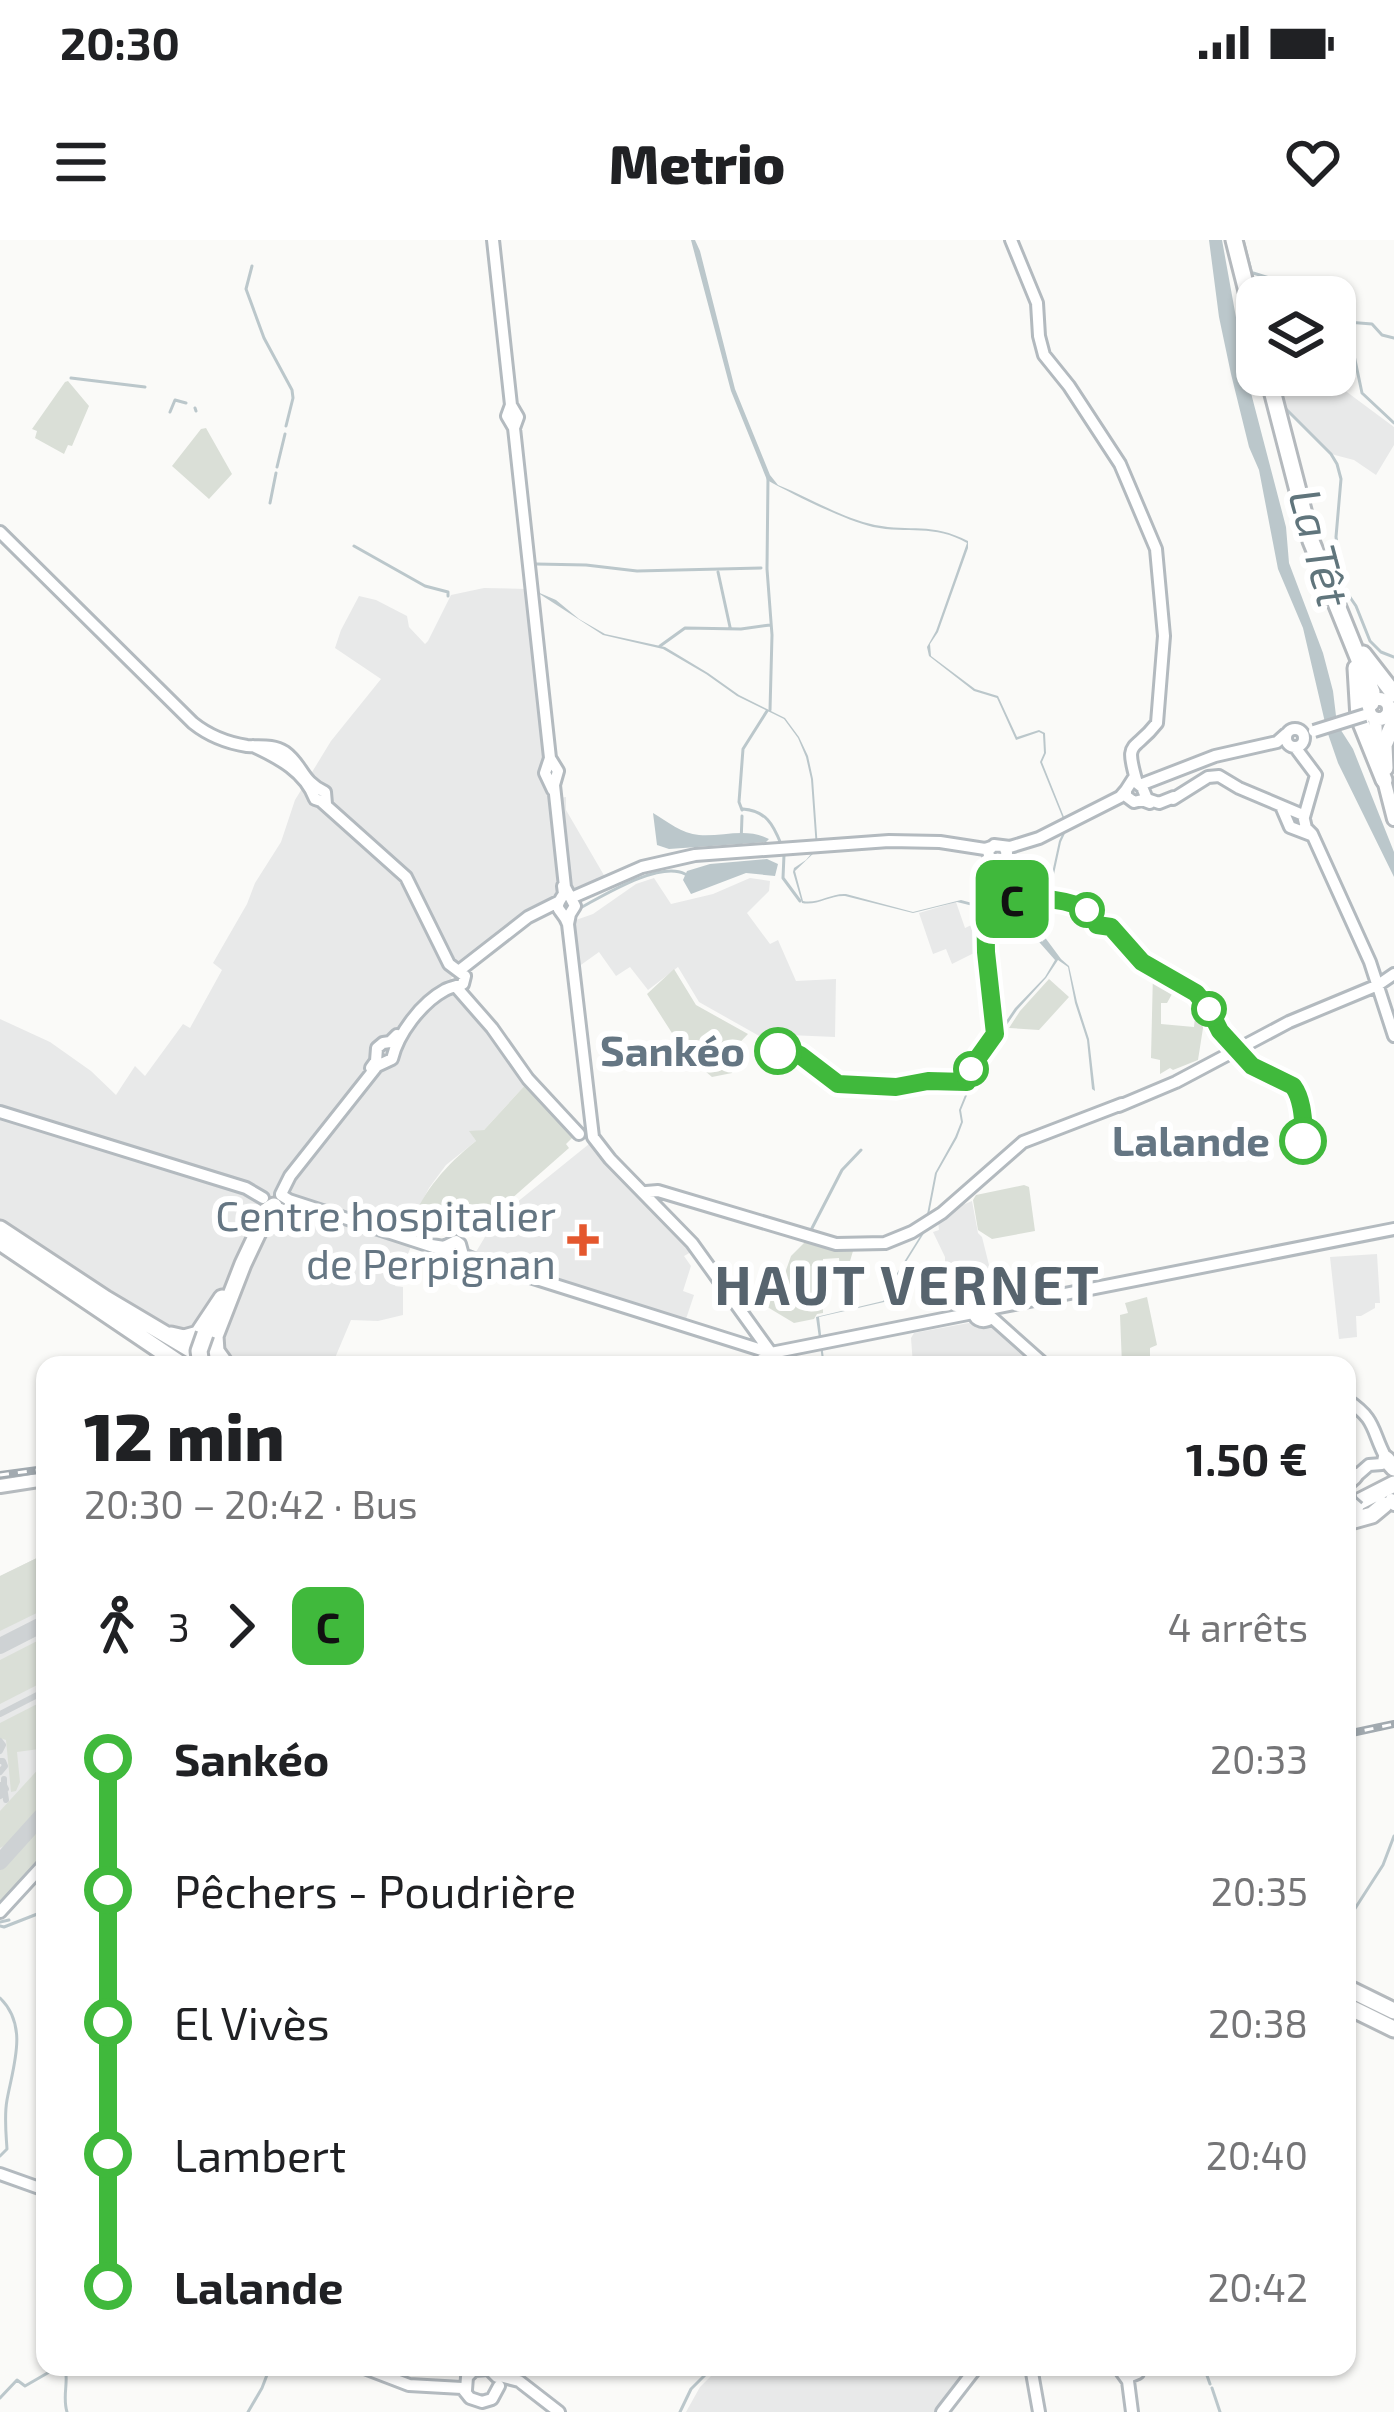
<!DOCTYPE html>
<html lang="fr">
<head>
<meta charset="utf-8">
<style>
  body { margin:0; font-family:"Exo 2",sans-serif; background:#f2f2f2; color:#202124; height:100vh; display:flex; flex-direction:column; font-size:45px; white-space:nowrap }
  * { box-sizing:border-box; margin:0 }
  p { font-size:39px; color:#757577 }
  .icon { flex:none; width:66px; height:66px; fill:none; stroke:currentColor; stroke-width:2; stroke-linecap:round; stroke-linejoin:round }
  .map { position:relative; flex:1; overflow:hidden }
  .drawer { position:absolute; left:36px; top:1116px; width:1320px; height:1020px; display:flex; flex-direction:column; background:#fff; border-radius:24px; box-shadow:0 3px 9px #0004 }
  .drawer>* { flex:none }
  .badge { padding:0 24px; border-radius:18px; font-size:42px; line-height:78px }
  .tools { position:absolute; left:1236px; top:36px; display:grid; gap:24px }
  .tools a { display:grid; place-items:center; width:120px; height:120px; border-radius:24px; background:#fff; box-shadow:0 3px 9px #0004; font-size:60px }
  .map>.badge { position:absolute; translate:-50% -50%; box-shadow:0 0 0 6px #fff }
  .legs { display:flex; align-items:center; gap:18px; height:132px; padding:0 48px; font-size:39px }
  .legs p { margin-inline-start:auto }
  .overview { display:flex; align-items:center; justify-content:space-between; height:204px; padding:0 48px }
  h1 { font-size:66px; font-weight:800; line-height:90px }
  ul { padding:0 48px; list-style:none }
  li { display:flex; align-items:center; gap:42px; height:132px; font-size:45px }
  li i { display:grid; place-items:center; width:18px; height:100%; margin:0 15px; background:currentColor }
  li i::after { content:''; width:30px; height:30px; margin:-15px; border:9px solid; border-radius:50%; background:#fff }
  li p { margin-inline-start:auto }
  li:first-child i { background:linear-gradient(#0000 50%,currentColor 0) }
  li:last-child i { background:linear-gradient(currentColor 50%,#0000 0) }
  .status { display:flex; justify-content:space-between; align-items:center; height:84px; padding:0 60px; background:#fff; direction:ltr }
  .status svg { height:33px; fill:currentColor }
  header { display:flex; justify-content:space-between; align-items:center; height:156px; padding:0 48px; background:#fff; font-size:54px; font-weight:800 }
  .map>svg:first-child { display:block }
</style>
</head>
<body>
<div class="status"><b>20:30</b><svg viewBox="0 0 49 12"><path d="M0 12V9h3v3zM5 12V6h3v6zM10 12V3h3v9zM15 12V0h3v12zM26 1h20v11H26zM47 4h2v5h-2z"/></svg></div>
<header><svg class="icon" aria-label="menu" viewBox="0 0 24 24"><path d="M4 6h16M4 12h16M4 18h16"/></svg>Metrio<svg class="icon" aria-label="heart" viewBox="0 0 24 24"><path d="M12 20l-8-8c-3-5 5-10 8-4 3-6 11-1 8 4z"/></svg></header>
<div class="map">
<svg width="1394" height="2172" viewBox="0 0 1394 2172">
  <rect width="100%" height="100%" fill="#fafaf8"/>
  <path fill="#e8e9e9" d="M1277 135H1324L1394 187V205L1376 235 1354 220 1331 214 1286 168Z
    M484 348 527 349 553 559 566 557V570L605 637 574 652 561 651 548 665 451 738 528 842 484 890 470 892 476 901 446 925 429 948 405 994 412 1004 395 1046 403 1047V1075L378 1081 351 1080 332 1125H236L148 1079 0 985V779L50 802 91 831 116 855 135 826 145 836 183 784 190 788 222 730 213 723 247 664 255 643 281 602 295 560 331 501 381 439 335 408 341 390 359 356 376 360 407 376 409 387 425 404 428 401 451 355Z
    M654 638 671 664 713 654 750 638 770 641 769 651 747 673 770 704 778 700 796 741 836 739 835 797 789 795 780 804 761 797 699 762 678 727 648 750 630 727 616 736 599 712 578 727 573 681 593 674 636 644Z
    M956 662 965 688 980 681 984 689V708L952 724 946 709 933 714 919 673Z
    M589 904 693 1011 684 1016 691 1026 683 1051 694 1055 685 1082 473 1017 495 980Z
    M972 961 978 993 982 997 990 1029 952 1036 945 1033V1017L933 992 939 990 938 981 953 969Z
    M1377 1014 1380 1063H1375V1068L1361 1076H1356L1357 1097 1339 1099 1330 1017Z
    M974 1082 984 1086 992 1084 1008 1102 1028 1114 1020 1125H913L911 1098 914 1093Z
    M45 1314V1611L0 1660V1336Z
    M735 2127 970 2128 937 2172H686L700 2147 718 2129Z"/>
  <path fill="#dadfd7" d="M68 141 89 166 72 206 68 205 64 214 35 198 37 191 32 189 65 142Z
    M206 188 232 234 209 259 172 226 201 189Z
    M674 729 696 765 748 794 723 820 733 830 732 833 712 837 677 807 679 804 647 754Z
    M1153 732 1177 745 1167 763H1161V784L1194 787 1197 758 1206 769 1198 820 1173 830 1170 828 1160 834V820L1151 818Z
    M1049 739 1069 757 1039 790 1009 788 1020 771Z
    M528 842 576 894 566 904 569 908 476 990 439 994 410 985C424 950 446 925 476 901L469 891 484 890Z
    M1024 945 1029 947 1035 991 992 999 978 990 973 960 976 955Z
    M808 999 853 1011 848 1028 840 1029 839 1018 823 1019V1073L817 1074 814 1079 794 1083 764 1065 779 1050 791 1016Z
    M1147 1057 1157 1105 1150 1108V1116L1122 1125 1120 1075 1128 1073 1125 1063Z
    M45 1314V1369L0 1391V1336Z
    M45 1397V1441L0 1464V1420Z
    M45 1460V1567L10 1603 0 1608V1571L43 1524 39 1509 17 1512 20 1542 16 1551 11 1552 6 1500 0 1498V1483Z
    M45 1578V1618L0 1674V1627Z"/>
  <path fill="#bbc7cb" d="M691 0H695L700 11 735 149 770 235 778 245C810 258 842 278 875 285 911 292 931 282 968 301V308L938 392 930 404 931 416 975 449 998 456 1017 497 1039 490 1045 493 1046 513 1042 522 1068 587 1061 602 1051 648 1038 688 1061 719 1069 726 1077 762 1089 799 1095 851 1092 849 1087 800 1075 763 1068 727 1058 720 1046 738 1017 770 980 824 961 870 963 882 957 898 937 933 926 990 891 1046 890 1057 884 1062 819 1077 824 1120 820 1125H817L822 1120 816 1077 883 1061 888 1056 889 1046 924 990 935 933 955 897 961 882 959 870 978 823 1015 768 1045 737 1055 720 1017 677 957 662 913 673 845 656C830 655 817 666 802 663L793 632 794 628 806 620 816 608 811 539 806 517 798 498 784 479 737 456 706 434 663 409 603 395 535 351 556 360 579 379 605 394 665 407 708 433 739 455 785 478 799 497 808 516 813 539 818 609 795 631 803 661C818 664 831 653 846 654L913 672 961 660 1017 675 1043 702 1036 682 1049 647 1059 601 1066 586 1040 522 1044 513 1043 494 1039 492 1016 500 997 458 974 451 929 416 927 407 936 391 967 303C935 284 907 294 873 287 844 280 792 254 767 240L731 151Z
    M1209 0H1222L1239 94 1246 117 1245 130 1286 287 1289 323 1323 413 1333 451 1337 484 1353 509 1394 612V637L1338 523 1327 491 1303 388 1278 329 1259 230 1249 207 1231 134 1219 77Z
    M653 573C667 581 682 594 699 595 722 597 747 587 769 599L766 602 669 609 657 605Z
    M767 619 778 624 775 636 746 633 691 654 683 640 687 631 710 624Z"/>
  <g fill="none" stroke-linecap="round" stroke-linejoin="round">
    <path stroke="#bbc7cb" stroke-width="3" d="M1243 0 1258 57
      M252 26 246 49 264 98 292 150 293 158 286 186
      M1250 32 1314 52
      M1317 52 1324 57
      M1335 67 1347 82 1362 153 1394 183
      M1347 82 1372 84 1382 95 1394 98
      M1276 135 1285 168 1331 214 1337 224 1341 239 1336 297 1343 347 1356 366 1370 401 1381 412 1394 417
      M71 138 145 147
      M195 168 196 171
      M170 172 175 160 186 163
      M277 227 285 194
      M768 237 767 329 772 395 770 470
      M270 263 276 233
      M354 306 425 346 448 352V356
      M536 324 586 325 637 331 761 328
      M718 332 730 387
      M660 406 685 388 741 389 770 385
      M743 569C766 571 773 584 781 604
      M742 570 739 562 743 509 767 471
      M741 604 742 576
      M784 615 783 638 800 661
      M582 667C606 654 660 621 685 634
      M810 992 842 930 861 910
      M1347 1681 1383 1625 1394 1596
      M0 1682 9 1680
      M0 1686 4 1687 45 1671
      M0 1758C29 1786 13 1826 7 1860 4 1876 6 1893 7 1909L0 1916
      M24 1937 45 1944
      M65 2127C69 2142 62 2156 67 2172
      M1204 2127 1210 2144
      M1212 2148 1220 2172
      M0 2158 17 2140 25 2146 58 2127
      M248 2172 262 2148 270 2127
      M680 2172 691 2149 713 2127"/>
    <path stroke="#ced2d4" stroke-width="6" d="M0 1474 45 1451
      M0 1501 3 1505 0 1511
      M0 1521H3L5 1526 0 1532
      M4 1539V1547L0 1550 5 1553 6 1560
      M0 1545H4L6 1549 0 1556"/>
    <path stroke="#ced2d4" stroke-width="16" d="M0 1406 45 1383
      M0 1622 45 1572"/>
    <defs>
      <path id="secondary" d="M493 0 511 165 507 176 514 188
        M1011 0 1037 63 1039 96 1044 115 1069 146 1120 224 1156 309 1164 396 1157 483C1133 514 1124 498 1137 543L1142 547 1147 559 1159 563 1174 557
        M511 165 518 177 514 188 550 518 545 533 553 550
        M0 292 193 483C208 495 228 503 247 506 260 507 272 504 285 512 303 525 301 541 325 552L326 564
        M1385 476 1394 475
        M1286 498a9 9 0 1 1 18 0a9 9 0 1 1-18 0Z
        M253 506C279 518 305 532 315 559L321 561 406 637 449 724 465 736 463 744C457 746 451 747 445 750 421 763 398 794 392 819L377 826 290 936 281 954
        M1295 507 1316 535 1304 577
        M550 518 558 531 554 545 565 647 575 666 570 674 568 684 593 897 610 919 692 1003 771 1113
        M1135 536 1126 550V556L1134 562 1142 560 1150 563
        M1140 545 1215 516 1277 502 1286 494
        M1173 559 1208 537 1219 536 1239 548 1303 575 1306 588 1312 594 1370 722 1394 796
        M1281 566 1290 587 1311 595
        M1004 607 1007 613 1003 621 995 623 990 620 988 611 994 605 1010 607 1039 598 1120 557 1126 550
        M563 646 564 654C551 672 562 667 568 684
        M571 658 642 627 695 615 889 601 940 602 985 609 991 607
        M460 730 528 677 558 662
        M457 748 492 788 528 839 579 894
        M371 828 376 821 377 808 383 803 390 802 397 795
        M1119 866 1176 842 1289 782 1378 745 1394 734
        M0 872 246 948 263 958
        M646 952 658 951 836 1004 885 1003 912 992 942 973 1023 902 1122 864
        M281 955 289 960 464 1017
        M425 1004 444 1007 456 1001 460 1004 463 1015 476 1020 771 1113
        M994 1068 1394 989
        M992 1078C982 1085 972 1079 973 1068 978 1057 989 1058 994 1068
        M754 1125 771 1113 978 1072 989 1075 1045 1125
        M1347 1160C1377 1180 1371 1190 1386 1218L1382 1224 1369 1225 1353 1239
        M1391 1259 1394 1265
        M0 1672 45 1623
        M0 1934 45 1950
        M362 2127 409 2145 462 2148 470 2158 482 2162 492 2159 499 2146
        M1031 2127 1039 2172
        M1118 2127 1128 2141 1132 2172
        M496 2135 519 2141 559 2172
        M1126 2138 1138 2133 1139 2127
        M466 2150 467 2137 474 2130 489 2129 497 2137
        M942 2172 976 2128"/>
      <path id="primary" d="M1369 469a10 10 0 1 1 20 0a10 10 0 1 1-20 0Z
        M1375 478 1377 512
        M1382 532 1394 579
        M0 1246 45 1239"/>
      <path id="highway" d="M1234 0 1257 91
        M1268 135 1311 301 1372 452 1371 463
        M1363 414 1394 454
        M1356 428 1359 478 1384 540
        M1385 528 1384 505 1394 482
        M0 989 106 1059 217 1125
        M0 1002 182 1125
        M171 1095 184 1098 198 1094 222 1058
        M226 1125 216 1111 215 1096 243 1024 269 969 274 966
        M1386 1219 1394 1228
        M1347 1242 1354 1236
        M1347 1268 1394 1244
        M1347 1282 1372 1275 1384 1265
        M1347 1748 1394 1771
        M1347 1766 1394 1789"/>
    </defs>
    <use href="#secondary" stroke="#b3babf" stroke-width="16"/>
    <use href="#primary" stroke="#b5babe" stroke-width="18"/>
    <use href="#highway" stroke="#b4b9bd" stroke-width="21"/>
    <use href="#secondary" stroke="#fff" stroke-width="10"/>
    <use href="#primary" stroke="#fff" stroke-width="12"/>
    <use href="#highway" stroke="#fff" stroke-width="15"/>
    <defs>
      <path id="rail" d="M0 1235 45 1229
        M1347 1494 1394 1484"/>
    </defs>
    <use href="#rail" stroke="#a2aab0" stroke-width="8"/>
    <use href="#rail" stroke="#fff" stroke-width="3" stroke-dasharray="9" stroke-linecap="butt"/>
    <defs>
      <path id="secondary-bridge" d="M1314 491 1365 475
        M1348 1253 1350 1261 1358 1268"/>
      <path id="highway-bridge" d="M201 1125 199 1111 205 1094"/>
    </defs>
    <use href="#secondary-bridge" stroke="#b3babf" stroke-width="16" stroke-linecap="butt"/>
    <use href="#highway-bridge" stroke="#b4b9bd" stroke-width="21" stroke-linecap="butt"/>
    <use href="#secondary-bridge" stroke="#fff" stroke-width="10"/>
    <use href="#highway-bridge" stroke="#fff" stroke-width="15"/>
  </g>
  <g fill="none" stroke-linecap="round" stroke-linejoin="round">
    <defs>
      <path id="line-1" d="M778 811H791L800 815 838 844 896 847 928 841 967 842 975 822 995 794 986 712 985 658C1019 661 1058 652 1091 672L1097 685 1111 687 1142 722 1196 753 1209 769 1220 791 1252 826 1293 846C1304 861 1303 885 1305 903L1303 901"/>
    </defs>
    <use href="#line-1" stroke="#fff" stroke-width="27"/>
    <use href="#line-1" stroke="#40b93c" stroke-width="18"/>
  </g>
  <g fill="#fff" stroke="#40b93c" stroke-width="6">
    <circle cx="1087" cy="670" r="15"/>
    <circle cx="1209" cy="769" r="15"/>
    <circle cx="778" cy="811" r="21"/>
    <circle cx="971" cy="829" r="15"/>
    <circle cx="1303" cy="901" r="21"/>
  </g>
  <path fill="#e4572e" stroke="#fff" stroke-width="4.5" d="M577 982h12v12h12v12h-12v12h-12v-12h-12v-12h12z"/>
  <g text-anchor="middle" stroke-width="12" stroke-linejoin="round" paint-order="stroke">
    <g font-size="42" font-weight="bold" fill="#657683" stroke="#fff" text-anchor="end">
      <text x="745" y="826">Sankéo</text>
      <text x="1270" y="916">Lalande</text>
    </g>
    <g font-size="42" fill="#657683" stroke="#fff" text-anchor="end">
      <text x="556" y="991">Centre hospitalier<tspan x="556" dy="48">de Perpignan</tspan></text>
    </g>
    <g font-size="45" font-style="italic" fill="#60757c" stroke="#fff">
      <text transform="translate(1319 308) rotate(75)" y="16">La Têt</text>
    </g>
    <g font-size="54" font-weight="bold" letter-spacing="3" fill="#57646e" stroke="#fff">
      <text x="908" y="1065">HAUT VERNET</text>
    </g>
  </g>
</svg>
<div class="tools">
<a><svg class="icon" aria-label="layers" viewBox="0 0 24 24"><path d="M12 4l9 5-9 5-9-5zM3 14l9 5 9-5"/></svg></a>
</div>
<b class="badge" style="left:1012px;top:659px;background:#40b93c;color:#111">C</b>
<section class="drawer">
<div class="overview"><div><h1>12 min</h1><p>20:30 – 20:42 · Bus</p></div><b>1.50 €</b></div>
<div class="legs"><svg class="icon" aria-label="walk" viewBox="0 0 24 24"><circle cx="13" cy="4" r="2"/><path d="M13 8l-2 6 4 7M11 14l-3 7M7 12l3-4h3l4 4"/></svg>3<svg class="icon" aria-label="forward" viewBox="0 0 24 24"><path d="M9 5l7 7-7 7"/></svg><b class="badge" style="background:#40b93c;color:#111">C</b><p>4 arrêts</p></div>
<ul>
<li><i style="color:#40b93c"></i><b>Sankéo</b><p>20:33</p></li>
<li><i style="color:#40b93c"></i><span>Pêchers - Poudrière</span><p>20:35</p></li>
<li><i style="color:#40b93c"></i><span>El Vivès</span><p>20:38</p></li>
<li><i style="color:#40b93c"></i><span>Lambert</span><p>20:40</p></li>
<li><i style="color:#40b93c"></i><b>Lalande</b><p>20:42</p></li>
</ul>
</section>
</div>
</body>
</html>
